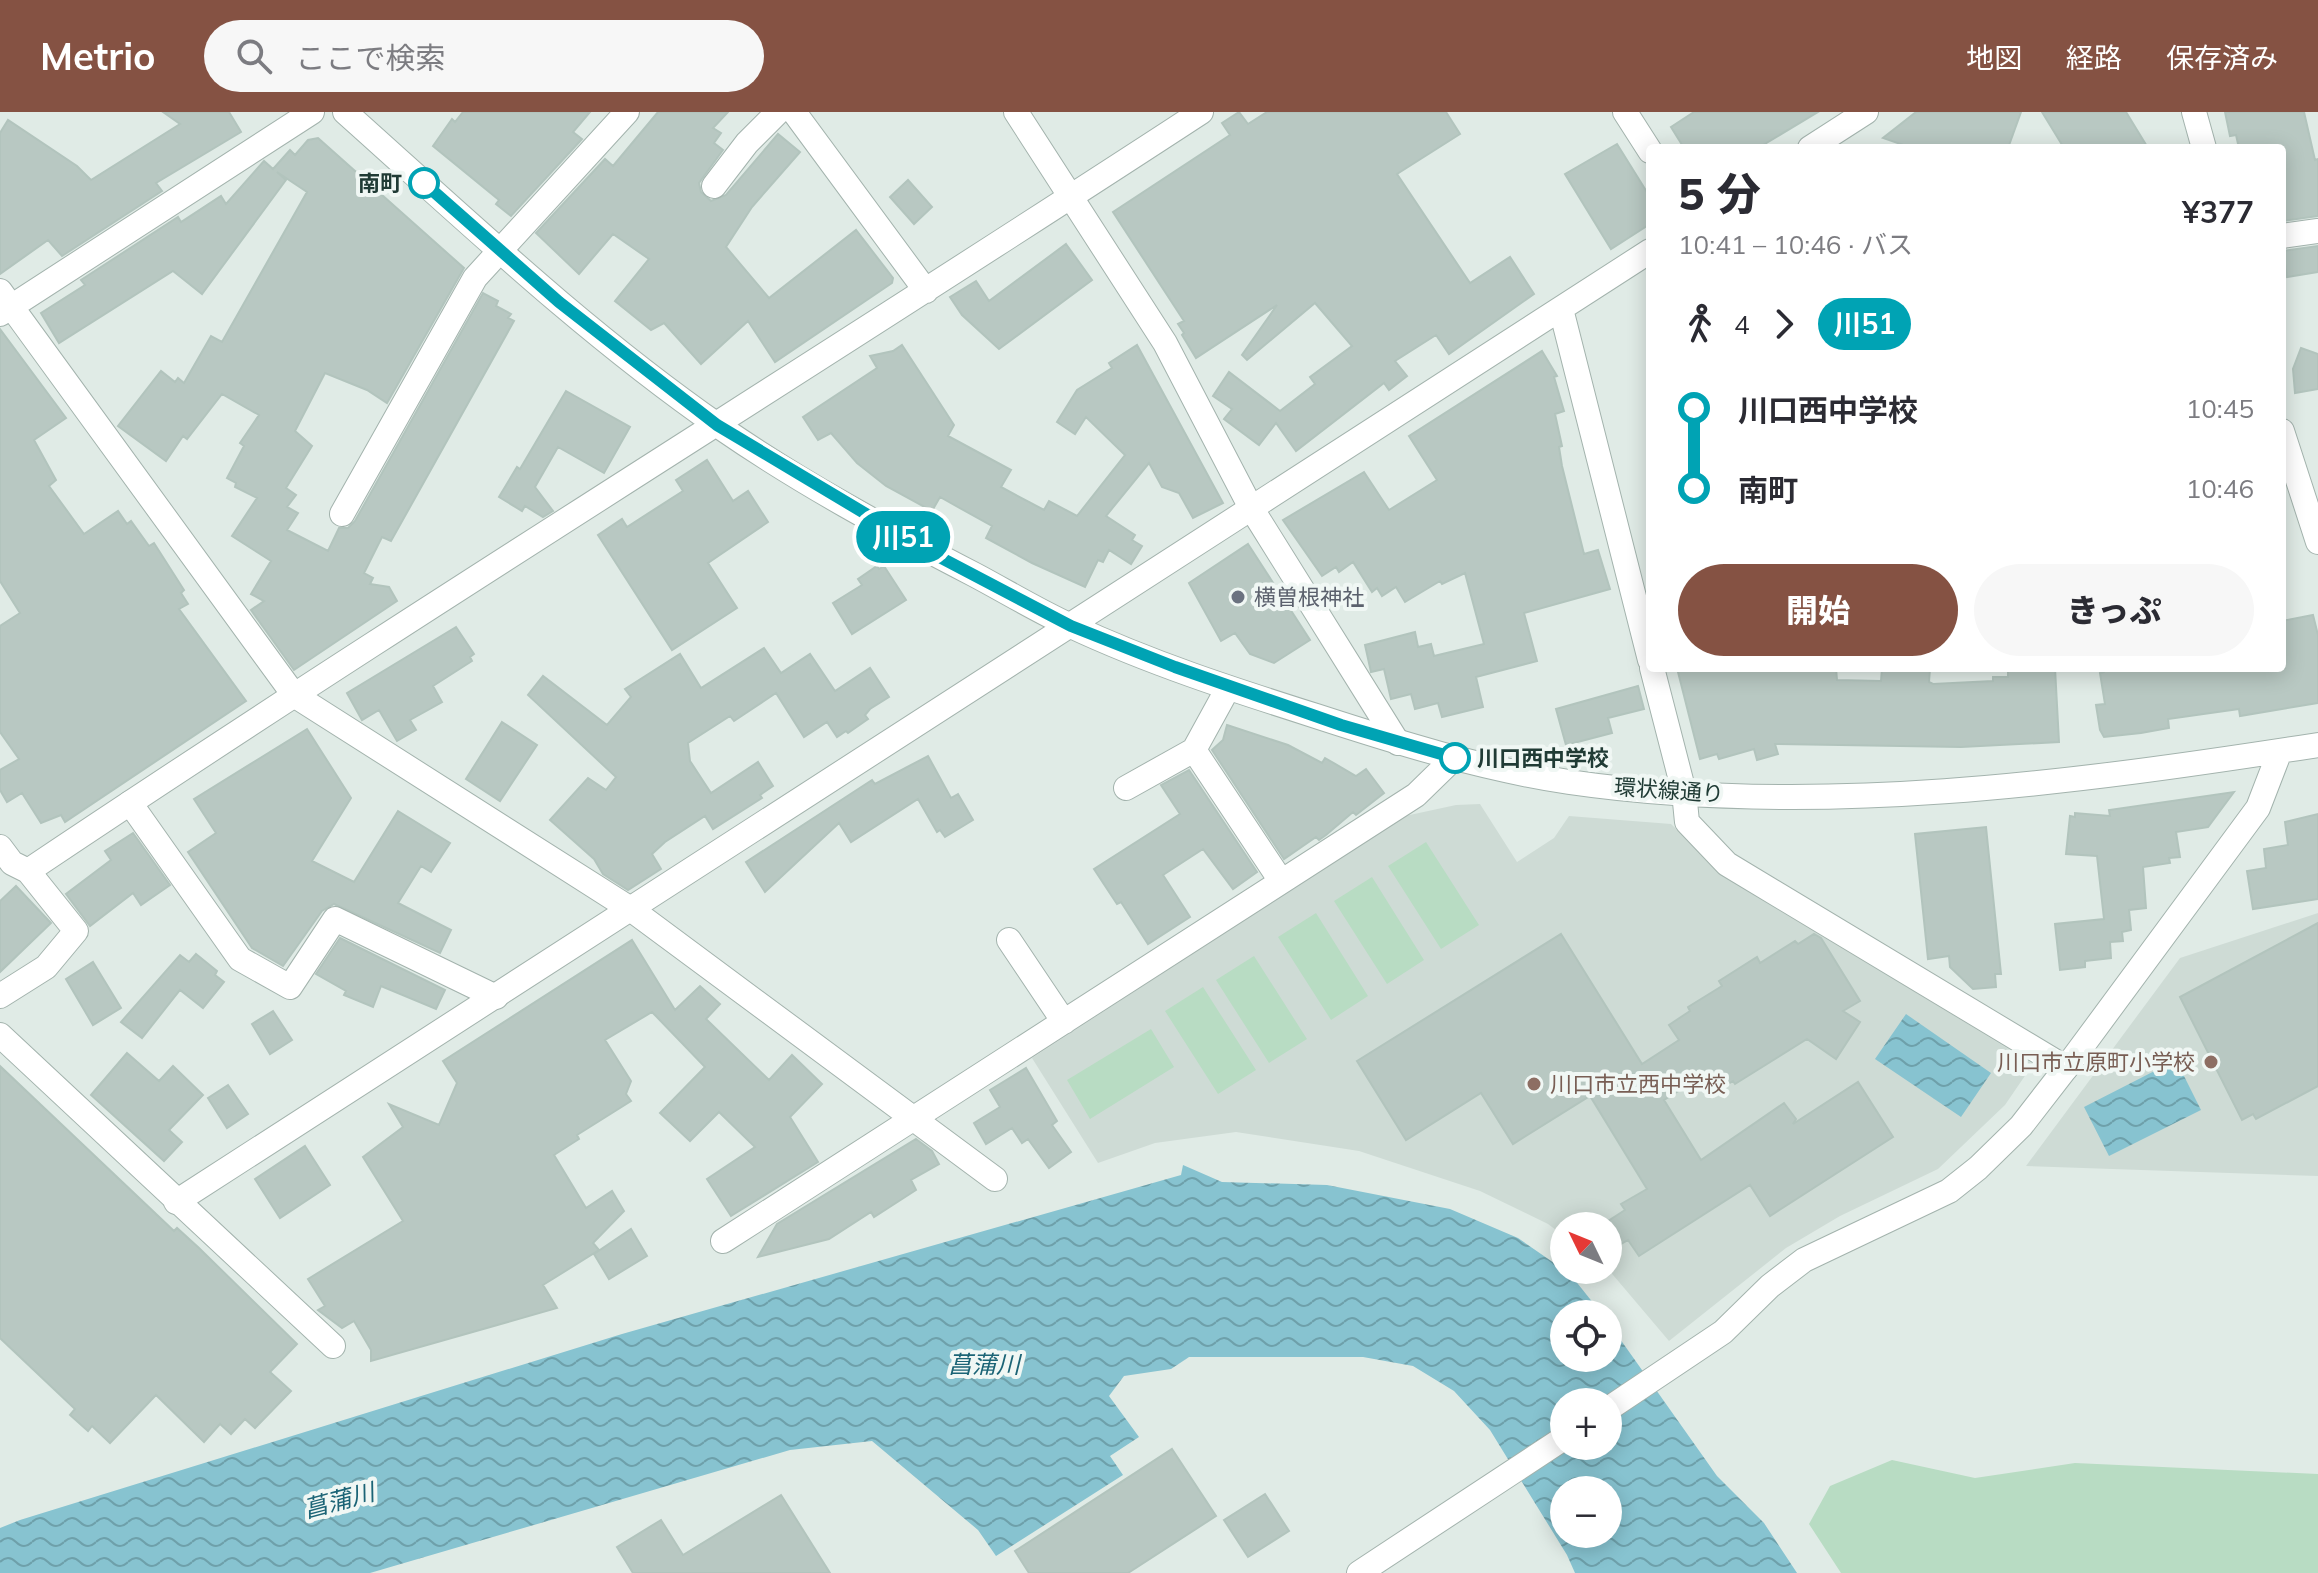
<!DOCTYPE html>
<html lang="ja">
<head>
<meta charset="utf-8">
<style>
  body { margin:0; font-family:Mulish,"Noto Sans JP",sans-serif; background:#f7f7f7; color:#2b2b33; height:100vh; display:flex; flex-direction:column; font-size:30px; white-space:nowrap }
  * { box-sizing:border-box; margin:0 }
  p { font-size:26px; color:#7c7c81 }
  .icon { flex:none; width:44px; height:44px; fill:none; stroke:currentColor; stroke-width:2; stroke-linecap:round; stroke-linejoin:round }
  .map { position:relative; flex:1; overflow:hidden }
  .side { position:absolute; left:1646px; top:32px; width:640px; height:528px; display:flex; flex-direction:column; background:#fff; border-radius:8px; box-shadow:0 4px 20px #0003 }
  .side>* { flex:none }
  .badge { padding:0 16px; border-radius:26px; font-size:28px; line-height:52px }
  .needle { width:52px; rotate:313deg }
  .fabs { position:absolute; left:1550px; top:1100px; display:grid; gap:16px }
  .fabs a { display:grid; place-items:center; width:72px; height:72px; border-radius:50%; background:#fff; box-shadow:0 4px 20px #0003; font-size:40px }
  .map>.badge { position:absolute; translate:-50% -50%; box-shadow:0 0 0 4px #fff }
  .legs { display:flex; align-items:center; gap:12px; height:88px; padding:0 32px; font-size:26px }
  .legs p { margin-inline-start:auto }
  .headline { display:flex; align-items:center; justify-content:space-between; height:136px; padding:0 32px }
  h1 { font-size:44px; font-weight:800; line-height:60px }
  .cta { display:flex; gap:16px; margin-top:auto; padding:16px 32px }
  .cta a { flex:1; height:92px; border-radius:48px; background:#855243; color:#fff; font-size:32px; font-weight:800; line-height:92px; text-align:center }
  .cta a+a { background:#f7f7f7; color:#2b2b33 }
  ul { padding:0 32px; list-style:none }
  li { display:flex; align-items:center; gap:28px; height:80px; font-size:30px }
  li i { display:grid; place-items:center; width:12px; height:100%; margin:0 10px; background:currentColor }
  li i::after { content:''; width:20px; height:20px; margin:-10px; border:6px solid; border-radius:50%; background:#fff }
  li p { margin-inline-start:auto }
  li:first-child i { background:linear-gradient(#0000 50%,currentColor 0) }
  li:last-child i { background:linear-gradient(currentColor 50%,#0000 0) }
  header { display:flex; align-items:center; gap:48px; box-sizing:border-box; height:112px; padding:0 40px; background:#855243; color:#fff }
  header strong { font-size:38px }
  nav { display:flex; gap:44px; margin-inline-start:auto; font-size:28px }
  .search { width:560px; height:72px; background:#f7f7f7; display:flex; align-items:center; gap:20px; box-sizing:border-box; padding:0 28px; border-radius:44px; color:#7c7c81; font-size:30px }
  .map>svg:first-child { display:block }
</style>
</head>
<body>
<header>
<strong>Metrio</strong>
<div class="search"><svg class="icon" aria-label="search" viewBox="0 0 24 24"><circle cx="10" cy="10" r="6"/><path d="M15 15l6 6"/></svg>ここで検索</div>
<nav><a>地図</a><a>経路</a><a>保存済み</a></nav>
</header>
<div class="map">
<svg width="2318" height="1461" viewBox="0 0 2318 1461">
  <defs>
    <pattern id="water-waves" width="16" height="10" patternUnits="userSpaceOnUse" patternTransform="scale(2)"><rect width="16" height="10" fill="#87c3d0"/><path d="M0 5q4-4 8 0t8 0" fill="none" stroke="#6ea0aa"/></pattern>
  </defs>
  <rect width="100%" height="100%" fill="#e0ebe6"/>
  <path fill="#cedbd5" d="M1480 692 1517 750 1554 726 1569 704 1671 712 1723 762 2033 952 2005 993 1938 1057 1840 1104 1786 1136 1669 1229 1608 1157V1114H1564V1124L1548 1112 1480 1079 1359 1039 1236 1020 1155 1031 1098 1051 1032 946 1405 704 1456 693Z
    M2318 801V1064L2026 1054 2180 846Z"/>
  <path fill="#b8dcc3" d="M1426 730 1479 813 1441 837 1388 754Z
    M1372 765 1424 848 1387 872 1334 789Z
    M1316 801 1368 884 1331 908 1278 825Z
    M1254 844 1307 927 1269 951 1216 868Z
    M1203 875 1256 958 1218 982 1165 899Z
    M1151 917 1174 955 1090 1007 1067 968Z
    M1892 1348 1975 1366 2075 1351 2318 1362V1461H1841L1809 1412 1830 1374Z"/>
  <path fill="url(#water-waves)" fill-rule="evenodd" d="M1906 902 1991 961 1961 1005 1875 947Z
    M2176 948 2201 998 2109 1044 2084 995Z
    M1183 1053 1222 1070 1327 1073 1450 1097 1518 1126 1570 1162 1602 1202H1564V1246H1608V1210L1717 1364 1764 1411 1797 1461H1575L1567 1443 1490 1318 1454 1279 1413 1254 1363 1245H1189L1171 1257 1124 1264 1109 1284 1139 1325 1110 1344 1123 1363 996 1444 978 1418 872 1329 790 1338 370 1461H0V1416L20 1408 622 1222 1181 1063ZM1564 1290H1608V1334H1564ZM1564 1378H1608V1422H1564Z"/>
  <path fill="#b8c8c2" stroke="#b2c4bd" stroke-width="2" d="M163 0H229L241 20 156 71 162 79 62 144 48 128 0 162V21L8 8 77 54 91 68 180 12Z
    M463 0H590L573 20 582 27 511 104 496 92 499 88 433 34 452 7 455 10Z
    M658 0H728L713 16 721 21 714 31 723 38 699 71 701 80 711 89 726 83 778 22 800 40 752 95 726 135 769 186 856 118 893 166 892 171 775 250 748 209 701 252 664 211 651 218 615 189 649 147 613 122 579 162 536 121 605 47 613 54Z
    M1239 0 1248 12 1267 0H1446L1460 22 1397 62 1470 171 1510 145 1534 182 1449 242 1436 223 1395 249 1407 264 1389 278 1384 271 1296 339 1276 311 1259 333 1224 307 1232 297 1213 284 1229 260 1280 299 1315 272 1310 265 1352 234 1315 191 1247 248 1242 243 1277 193 1196 246 1182 223 1184 221 1178 212 1184 209 1113 100 1230 23 1222 11Z
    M1694 0H1818L1758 36H1684L1671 15Z
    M1916 0H2021L2008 36H1912L1883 26Z
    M2042 0H2126L2148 36H2064Z
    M2225 0H2304L2315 48 2318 47V104L2282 109V36H2239L2236 23 2230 24Z
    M318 26 464 156 387 291 367 278 325 261 295 319 312 334 286 376 296 383 287 395 298 401 287 418 328 439 339 416H348L355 409 483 181 498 189 496 194 511 202 508 206 514 209 391 429 382 425 364 461 373 466 370 472 389 475 397 489 294 558 251 498 264 489 251 482 271 449 232 424 257 386 235 375 236 371 227 366 244 334 240 331 259 303 222 282 187 327 183 324 166 349 118 314 161 259 175 270 178 266 184 271 211 224 222 230 307 80 277 60 286 68 202 182 173 159 59 231 41 201 85 173 81 168 178 105 181 110 221 84 226 92 264 49 273 57 290 38 295 43 308 28Z
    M1617 32 1650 85V112L1611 137 1565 62Z
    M908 68 932 95 914 112 890 85Z
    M1066 132 1092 168 999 237 962 203 950 185 976 169 989 189Z
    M2318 134V160L2287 165 2283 139Z
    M0 217 66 306 34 328 56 368 49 374 84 422 118 399 127 412 131 409 149 434 154 431 184 478 181 481 188 492 179 497 246 589 65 710 61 703 41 711 22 681 7 690 0 678V658L19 647 0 620V514L20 501 0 469Z
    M902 233 954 313 948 324 1011 358 1001 375 1044 398 1049 389 1077 404 1125 343 1086 305 1075 322 1057 310 1077 278 1112 256 1109 251 1137 233 1223 391 1193 406 1179 381 1162 375 1149 351 1106 404 1135 423 1132 428 1142 434 1131 452 1109 438 1103 450 1098 448 1085 475 1032 451 986 426 992 414 940 385 932 399 886 374 857 351 831 321 818 328 803 305 877 256 870 244 893 239Z
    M2301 236 2318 242V277L2295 281 2293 257Z
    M1542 239 1557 264 1554 265 1564 299 1555 302 1562 334 1559 335 1562 354 1584 442 1598 438 1610 477 1524 501 1537 549 1476 565 1483 595 1442 605 1438 591 1415 597 1411 582 1391 587 1384 557 1371 560 1365 533 1415 520 1418 535 1431 532 1434 544 1484 532 1465 461 1442 472 1440 469 1405 490 1396 475 1382 484 1377 476 1372 480 1353 450 1339 460 1336 455 1322 464 1283 408 1364 360 1389 398 1437 368 1409 324Z
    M566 279 630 315 604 361 558 335 535 375 553 399 543 405 525 394 522 399 499 385 517 355 520 357Z
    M707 348 733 389 748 379 768 410 708 451 737 496 672 538 598 423 622 407 627 415 683 379 676 368Z
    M1248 432 1310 528 1274 551 1250 542 1235 521 1221 529 1189 471Z
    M877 454 879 457 884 454 906 488 852 522 833 491 862 473 858 467Z
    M2313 503 2318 523V591L2240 604 2239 597 2168 607 2169 616 2141 621 2104 625 2100 618 2096 593 2105 592 2100 561 2104 560V556H2285L2282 509Z
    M456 515 474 542 470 545 472 549 433 574 442 590 410 608 416 618 397 629 379 598 362 608 347 581Z
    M764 536 781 561 810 542 835 579 870 556 889 585 870 597 865 603 868 607 848 621 846 619 837 625 827 610 804 625 776 581 734 609 730 604 688 631 690 649 711 681 758 650 773 674 760 683 762 686 713 717 705 704 665 730 652 742 661 757 628 778 603 762 594 747 550 708 588 666 606 678 616 665 528 583 543 564 607 613 631 585 625 577 680 542 701 576Z
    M1677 556H1836L1837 568 1881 569 1882 556H1930L1929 570 1933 572 1993 569V565H2008V556H2055L2059 630 1961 635 1775 632 1778 642 1757 648 1754 637 1719 647 1717 642 1700 647Z
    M1638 574 1644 597 1608 606 1612 621 1566 633 1556 597Z
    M502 610 537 633 500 689 466 667Z
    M1227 613 1288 633 1322 651 1325 646 1356 664 1366 657 1384 681 1356 703 1353 700 1326 723 1319 728 1316 725 1284 747 1212 638 1223 628Z
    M307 617 351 686 312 749 354 770 398 699 450 731 431 760 421 754 398 791 451 818 440 841 334 792 322 799 283 854 252 836 188 740 216 721 194 687Z
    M928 644 951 686 958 682 973 708 945 725 940 718 937 720 918 687 851 730 839 711 765 780 746 750 872 668 875 672Z
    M1189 658 1257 760 1233 777 1203 737 1163 763 1190 805 1148 832 1121 790 1117 792 1094 757 1180 702 1161 673Z
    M2234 680 2208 715 2176 720 2180 745 2169 746 2170 751 2143 755 2146 796 2129 798 2131 818 2122 820 2123 829 2110 830 2111 846 2085 849V855L2060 858 2055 812 2104 807 2097 744 2066 742 2070 704 2075 705V701L2110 704 2109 698Z
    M2318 702V787L2253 797 2247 759 2266 756 2264 737 2288 733 2285 710Z
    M1986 715 2001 862H1995L1996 875 1973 877 1950 855 1949 844 1928 847 1915 722Z
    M133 721 170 773 141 793 133 781 90 814 66 782 111 748 105 739Z
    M16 774 51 811 0 860V789Z
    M2318 811V974L2256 1007 2253 1002 2242 1008 2180 885Z
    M1561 822 1642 952 1679 928 1669 913 1690 899 1688 895 1722 874 1719 869 1757 845 1760 851 1795 829 1798 832 1814 822 1821 826 1860 889 1843 899 1860 910 1836 947 1807 927 1735 972 1733 969 1712 982 1701 965 1664 988 1701 1048 1784 991 1796 1007 1793 1012 1858 970 1893 1025 1770 1104 1750 1073 1639 1144 1628 1128 1616 1135 1608 1123V1114L1602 1113 1625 1098 1621 1092 1647 1077 1590 984 1513 1032 1481 981 1406 1028 1357 949Z
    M340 826 445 878 436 897 381 874 373 895 344 883 346 879 316 862Z
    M632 828 675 898 700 874 720 892 706 907 769 968 792 943 822 972 790 1005 818 1050 731 1104 707 1067 755 1035 719 1000 690 1029 660 1001 705 955 652 900 605 928 631 969 626 982 631 989 577 1023 579 1027 554 1043 586 1096 612 1079 624 1099 593 1131 599 1138 543 1173 557 1196 371 1249V1238L354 1209 342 1216 318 1198 325 1194 308 1167 403 1109 363 1045 403 1015 389 992 439 1013 457 971 443 949Z
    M196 842 217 859 215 863 224 870 203 896 180 878 142 926 121 910 180 843 189 850Z
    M93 850 121 896 93 913 66 867Z
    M273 899 292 928 270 942 252 912Z
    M127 941 159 969 173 954 203 983 169 1018 182 1030 164 1049 91 983Z
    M0 954 174 1119 177 1116 199 1136 297 1232 270 1260 291 1279 255 1316 245 1307 231 1322 220 1312 204 1330 156 1283 110 1331 92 1314 88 1319 70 1303 75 1297 0 1226Z
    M1026 956 1057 1009 1052 1013 1071 1040 1049 1056 1028 1027 1022 1031 1012 1016 986 1032 974 1011 1000 995 990 978Z
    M228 973 248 1002 227 1016 208 986Z
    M916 1027 932 1039 939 1052 911 1068 916 1078 874 1105 871 1100 829 1127 758 1145 777 1112Z
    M305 1034 330 1073 280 1106 255 1067Z
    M631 1117 647 1144 609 1167 594 1142Z
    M1172 1337 1216 1404 1128 1461H1029L1015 1439Z
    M1265 1382 1289 1419 1248 1445 1224 1408Z
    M781 1383 830 1461H633L617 1435 661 1408 683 1443Z"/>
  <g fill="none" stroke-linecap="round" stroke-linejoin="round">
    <defs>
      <path id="minor" d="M1016 0 1165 231 1250 394 1398 631
        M714 74 747 31 778 0
        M2282 124 2318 119
        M0 179 294 583 632 798 995 1067
        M0 202 312 0
        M342 402 475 166 627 0
        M1228 576 1194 638 1281 769
        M1126 676 1194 638
        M1684 680 1687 710 1727 752 2066 956
        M130 691 240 847 290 875 335 807 496 885
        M0 735 12 751 28 759 76 819 46 855 0 884
        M1009 828 1064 910
        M0 923 333 1234
        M723 1129 1416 683 1454 646"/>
      <path id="tertiary" d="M345 0C467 109 586 222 720 315 801 371 888 418 975 463 1007 480 1038 499 1071 514 1150 551 1234 578 1316 604 1399 631 1483 657 1569 670 1817 706 2073 671 2318 633
        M794 0 926 179
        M1625 0 1650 39
        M2194 0 2204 36
        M1810 36 1866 0
        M1561 197 1650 548
        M2282 319 2318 430
        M1652 556 1684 680
        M28 759C414 500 811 255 1201 0
        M176 1090 1650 139
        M1608 1297 1723 1220 1770 1174 1804 1148 1949 1079 1978 1056 2021 1014 2066 956 2258 696 2280 639
        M1359 1461 1564 1326"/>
    </defs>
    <use href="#minor" stroke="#a3b3ad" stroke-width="26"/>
    <use href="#tertiary" stroke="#a3b3ad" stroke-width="26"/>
    <use href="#minor" stroke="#fff" stroke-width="24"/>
    <use href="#tertiary" stroke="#fff" stroke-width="24"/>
  </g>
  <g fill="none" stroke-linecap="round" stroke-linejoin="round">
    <defs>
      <path id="line-1" d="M424 71 559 190 717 313 928 439 1071 514 1175 555 1341 613 1455 646"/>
    </defs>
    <use href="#line-1" stroke="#fff" stroke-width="18"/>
    <use href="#line-1" stroke="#00a3b4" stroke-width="12"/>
  </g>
  <g fill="#fff" stroke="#00a3b4" stroke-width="4">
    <circle cx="424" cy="71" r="14"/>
    <circle cx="1455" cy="646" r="14"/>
  </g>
  <circle fill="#6b7280" stroke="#f0f7f4" stroke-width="3" cx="1238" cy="485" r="8"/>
  <g fill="#8d6e63" stroke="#f0f7f4" stroke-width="3">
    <circle cx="2211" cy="950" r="8"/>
    <circle cx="1534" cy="972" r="8"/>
  </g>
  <g text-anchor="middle" stroke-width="8" stroke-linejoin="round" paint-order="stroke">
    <g font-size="22" font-weight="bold" fill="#203b35" stroke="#f0f7f4" text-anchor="end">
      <text x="402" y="79">南町</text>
      <text x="1477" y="654" text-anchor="start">川口西中学校</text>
    </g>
    <g font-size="22" fill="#5b616d" stroke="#f0f7f4" text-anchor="start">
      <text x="1254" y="493">横曽根神社</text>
    </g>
    <g font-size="22" fill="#203b35" stroke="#f0f7f4">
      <text transform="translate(1669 678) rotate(4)" y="8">環状線通り</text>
    </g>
    <g font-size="22" fill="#785e54" stroke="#f0f7f4" text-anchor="end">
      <text x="2195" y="958">川口市立原町小学校</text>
      <text x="1550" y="980" text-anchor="start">川口市立西中学校</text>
    </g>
    <g font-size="24" font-style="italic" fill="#1b6476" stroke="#f0f7f4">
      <text x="984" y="1261">菖蒲川</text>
      <text transform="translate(339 1389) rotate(-15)" y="8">菖蒲川</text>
    </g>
  </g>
</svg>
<div class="fabs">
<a><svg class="needle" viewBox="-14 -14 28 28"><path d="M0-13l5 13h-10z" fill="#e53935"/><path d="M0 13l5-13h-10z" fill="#7c7c81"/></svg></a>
<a><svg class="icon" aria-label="locate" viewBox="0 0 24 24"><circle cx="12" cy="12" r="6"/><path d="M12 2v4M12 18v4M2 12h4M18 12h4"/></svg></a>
<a>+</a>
<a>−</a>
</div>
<b class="badge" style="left:903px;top:425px;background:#00a3b4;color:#fff">川51</b>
<section class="side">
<div class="headline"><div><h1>5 分</h1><p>10:41 – 10:46 · バス</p></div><b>¥377</b></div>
<div class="legs"><svg class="icon" aria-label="walk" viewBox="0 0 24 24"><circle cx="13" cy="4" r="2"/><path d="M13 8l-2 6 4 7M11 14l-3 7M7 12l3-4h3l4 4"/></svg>4<svg class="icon" aria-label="forward" viewBox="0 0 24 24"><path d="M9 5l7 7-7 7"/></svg><b class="badge" style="background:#00a3b4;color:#fff">川51</b></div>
<ul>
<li><i style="color:#00a3b4"></i><b>川口西中学校</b><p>10:45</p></li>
<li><i style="color:#00a3b4"></i><b>南町</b><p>10:46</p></li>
</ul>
<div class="cta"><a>開始</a><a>きっぷ</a></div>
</section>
</div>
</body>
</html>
